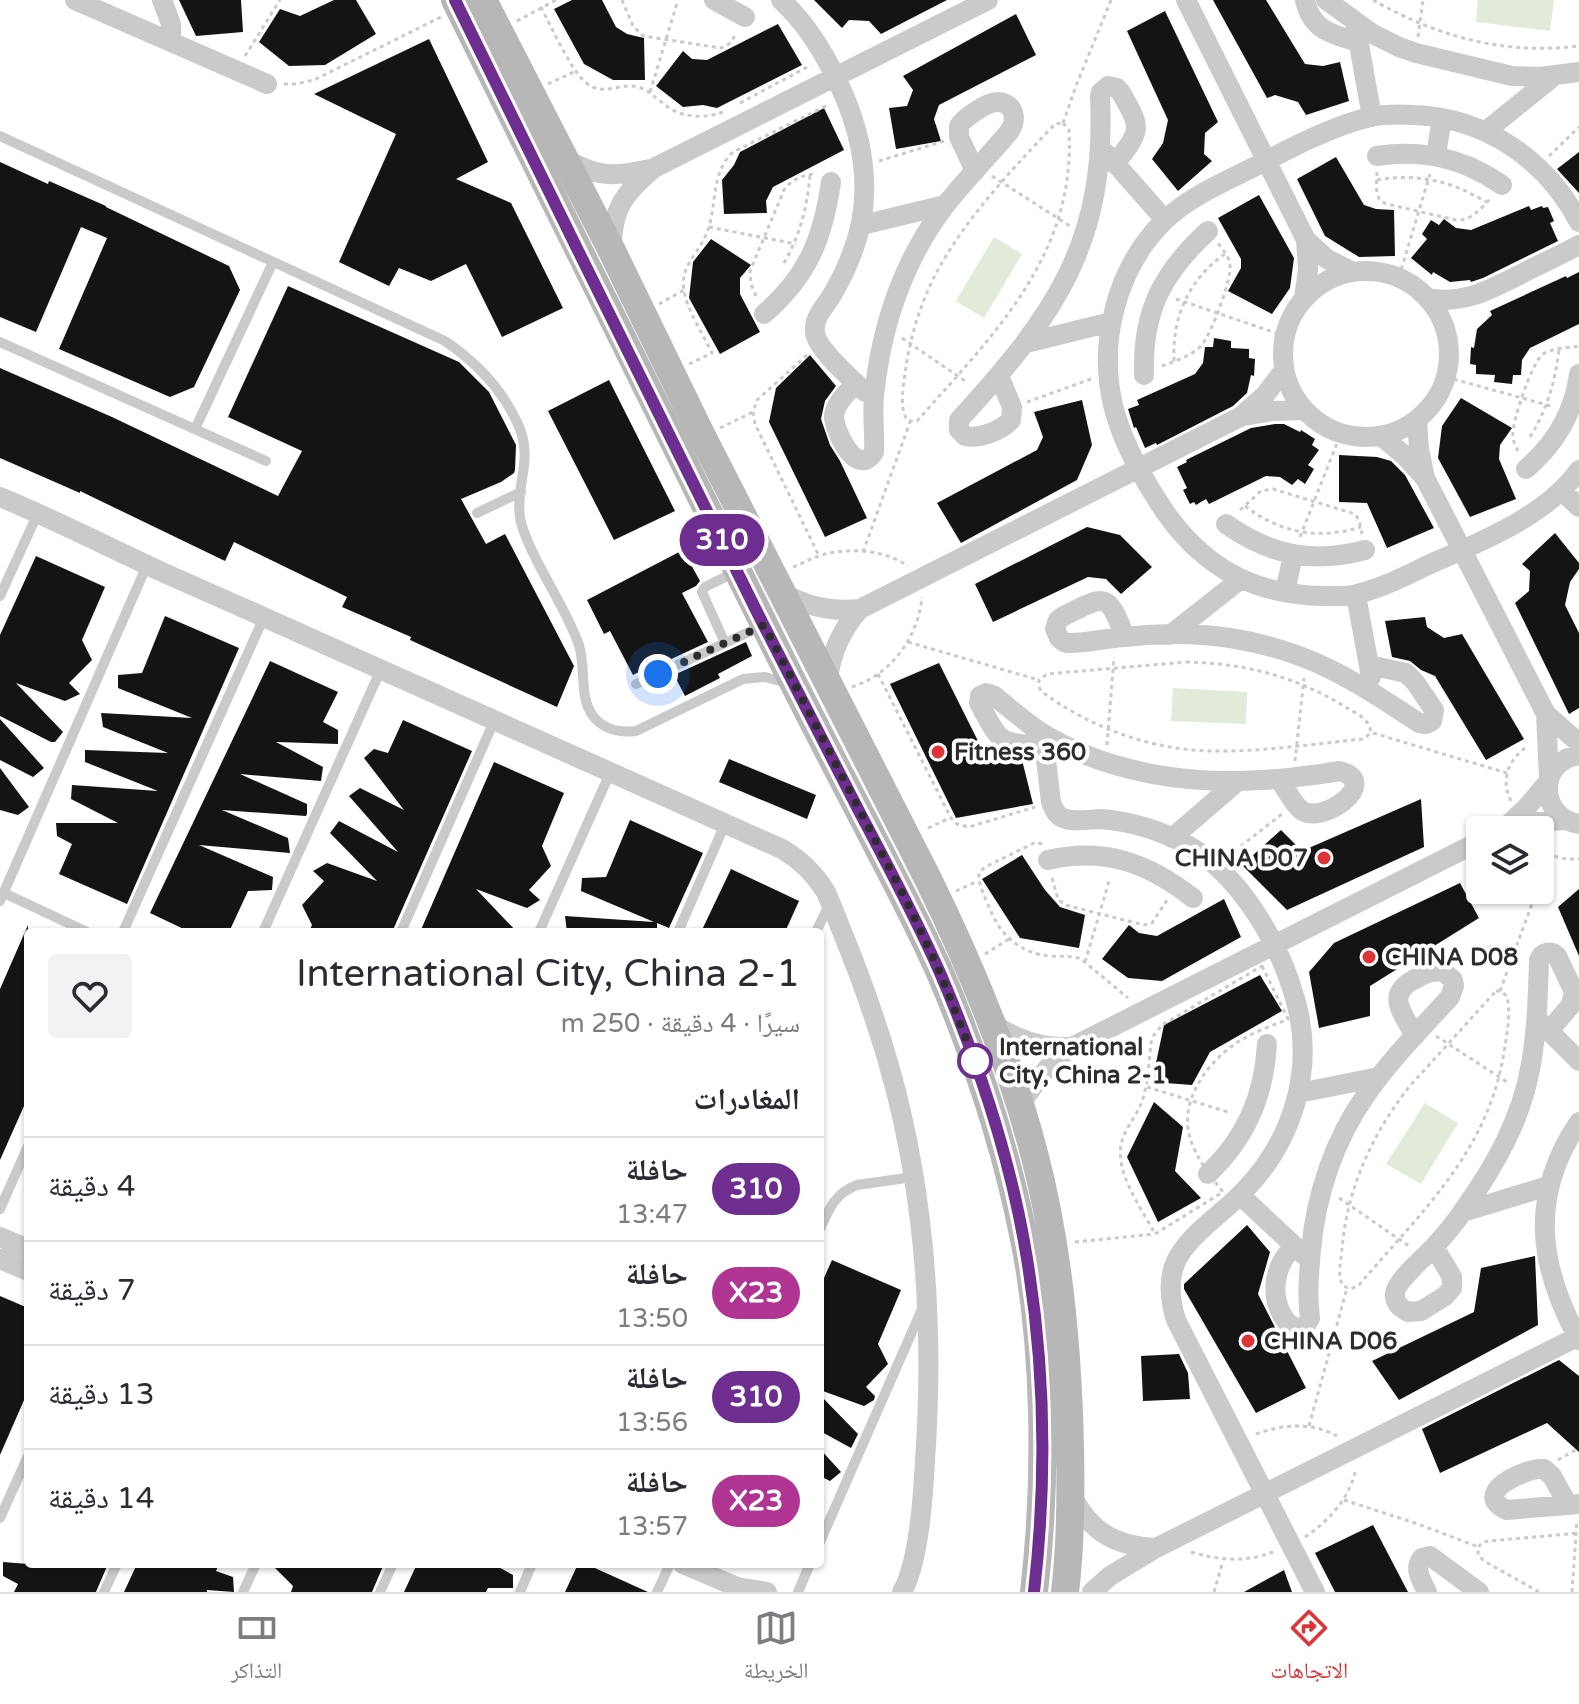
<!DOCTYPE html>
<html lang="ar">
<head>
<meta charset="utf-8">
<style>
  body { margin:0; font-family:"Varela Round","Noto Naskh Arabic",sans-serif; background:#f2f2f3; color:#2b2b33; direction:rtl; height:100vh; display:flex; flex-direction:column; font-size:30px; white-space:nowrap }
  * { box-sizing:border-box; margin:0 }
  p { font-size:26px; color:#7c7c81 }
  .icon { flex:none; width:44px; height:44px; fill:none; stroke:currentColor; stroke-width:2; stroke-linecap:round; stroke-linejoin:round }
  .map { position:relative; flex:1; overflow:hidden; direction:ltr }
  .drawer { position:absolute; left:24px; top:928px; width:800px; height:640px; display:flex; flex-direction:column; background:#fff; border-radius:8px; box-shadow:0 2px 6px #0004; direction:rtl }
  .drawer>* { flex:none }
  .badge { padding:0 16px; border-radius:26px; font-size:28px; line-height:52px }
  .controls { position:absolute; left:1466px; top:816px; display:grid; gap:16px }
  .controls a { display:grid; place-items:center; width:88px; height:88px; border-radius:8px; background:#fff; box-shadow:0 2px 6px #0004; font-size:40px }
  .you { position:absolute; width:40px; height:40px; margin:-20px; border:6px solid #fff; border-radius:50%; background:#1a73e8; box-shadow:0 0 0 12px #1a73e833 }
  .map>.badge { position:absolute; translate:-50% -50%; box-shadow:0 0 0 4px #fff }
  h2 { padding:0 24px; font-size:30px; line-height:72px }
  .round { display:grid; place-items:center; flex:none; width:84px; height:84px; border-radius:8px; background:#f2f2f3 }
  .summary { display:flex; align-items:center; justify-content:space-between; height:136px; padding:0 24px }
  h1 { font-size:38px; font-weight:600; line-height:60px }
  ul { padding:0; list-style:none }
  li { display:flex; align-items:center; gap:24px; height:104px; padding:0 24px; border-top:2px solid #e1e1e2 }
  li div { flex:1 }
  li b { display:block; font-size:30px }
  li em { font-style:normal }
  li .badge { min-width:88px; font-weight:700; text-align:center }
  .tab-bar { display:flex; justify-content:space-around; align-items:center; height:112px; border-top:2px solid #e1e1e2; background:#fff; font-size:22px; color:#7c7c81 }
  .tab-bar a { display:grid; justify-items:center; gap:4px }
  .tab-bar .selected { color:#de3438 }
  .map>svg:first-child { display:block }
</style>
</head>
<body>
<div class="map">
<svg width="1579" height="1592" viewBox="0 0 1579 1592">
  <rect width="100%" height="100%" fill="#fff"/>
  <path fill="#e2eada" d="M1478 0H1554L1550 31 1476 22Z
    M994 237 1022 254 984 318 956 301Z
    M1173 688 1247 692 1246 724 1171 721Z
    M1425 1103 1458 1123 1421 1184 1386 1164Z"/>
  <path fill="#141414" d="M179 0H241L243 32 196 36Z
    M334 0H356L376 34 325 65 289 66 259 42 280 9 300 16Z
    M572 0H602L616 27 627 34 644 38 645 80H613L584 64 554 9Z
    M814 0H947L881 34 869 21 849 20 842 28Z
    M1213 0H1266L1305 64 1323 66 1340 62 1349 101 1306 115 1298 102 1275 95 1267 98Z
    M1165 11 1218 122 1205 133 1204 154 1212 161 1178 191 1152 159 1163 143 1168 120 1127 31Z
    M1016 14 1036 55 939 105 934 119 941 141 896 149 889 108 907 106 913 90 903 76Z
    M778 24 802 65 717 108 703 105 683 107 656 86 683 51 692 59 707 60Z
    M429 39 488 162 456 179 511 203 563 308 502 337 466 264 431 281 399 268 389 286 339 262 396 134 314 94Z
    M824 108 844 150 773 187 766 201 767 213 724 214 722 180 734 165 740 152Z
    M1579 152V193L1557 169Z
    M1336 157 1364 205 1376 209 1394 210 1395 256 1359 257 1325 236 1297 179Z
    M0 162 48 184 49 181 106 206V207L229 266 240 290 194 387 170 397 59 349 107 238 81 227 36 332 0 317Z
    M1259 195 1294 258 1290 288 1272 314 1228 291 1241 268V259L1218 218Z
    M1529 206 1531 210 1542 206 1543 208 1548 207 1554 221 1550 223 1558 241 1483 278 1471 282 1470 280 1450 282 1433 272 1432 275 1411 258 1427 239 1422 234 1431 220 1439 225 1444 219 1456 228 1471 230Z
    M711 239 751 265 740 278V294L760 332 720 354 689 298 693 262Z
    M1579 272V324L1530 348 1522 360 1521 375H1513L1512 384 1494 382 1495 375 1476 374V365L1470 364 1471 347 1474 348 1477 329 1492 315 1490 311 1566 276 1567 278Z
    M288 286 459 362 489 392 516 445 515 470 514 473 501 482 461 499 486 544 505 534 574 666 557 707 410 640 411 637 342 607 347 597 234 542 225 561 80 491V493L0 458V368L112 417 278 496 302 451 228 417Z
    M1214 338 1231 341V348L1249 349V358L1255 359 1254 376 1251 375 1247 393 1233 406 1157 445 1156 443 1145 448 1136 427 1134 428 1128 409 1139 405 1137 400 1195 374 1203 363 1205 347H1213Z
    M810 355 836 386 825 401 821 419 830 445 840 461 867 518 825 537 769 422 776 388Z
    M609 380 675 511 614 540 548 411Z
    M1461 398 1512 428 1500 445 1499 459 1516 499 1470 517 1438 458 1442 426Z
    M1082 400 1092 445 1077 480 961 543 937 503 1037 450 1043 437 1034 412Z
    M1275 424H1284L1300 432 1301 430 1315 439 1312 445 1319 450 1308 465 1314 469 1305 484 1298 479 1292 485 1280 477 1266 476 1209 504 1206 499 1196 505 1194 502 1190 504 1183 490 1187 488 1177 467 1187 462 1186 460 1251 428Z
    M1339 455 1377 457 1391 461 1405 475 1434 528 1387 548 1367 503 1339 502Z
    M1087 527 1120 535 1152 567 1121 594 1106 579 1088 577 993 622 975 584Z
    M1555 533 1579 563V569L1570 582 1565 605 1579 633V708L1569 714 1515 603 1529 591 1530 571 1522 564Z
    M683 550 700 581 696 586 682 593 708 642 667 661 665 658 633 675 610 631 604 634 587 600Z
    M36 556 105 587 82 640 92 660 69 683 80 694 65 701 16 683 63 732 55 742H51L0 716V635Z
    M165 616 239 648 127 904 59 874 72 844 57 836 56 823H118L71 799 72 785 158 791 85 762V750L168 753 103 727 101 713 192 718 118 688V675L142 673Z
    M1425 617 1427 627 1444 638 1462 634 1524 739 1486 760 1435 676 1421 670 1410 661 1392 657 1385 621Z
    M746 642 752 656 718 674 720 678 685 696 674 675Z
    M270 661 338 692 323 722 338 730V744L276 742 323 767 321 781 240 774 307 804V814L306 816 222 810 288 838 290 853 199 845 273 877 272 890 248 891 229 932H190L150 913Z
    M939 663 987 759 1022 760 1033 804 956 818 890 684Z
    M0 719 44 768 33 777 0 760Z
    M403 720 472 751 393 930 392 932H309L312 925 302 905 324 881 313 871 327 863 377 881 330 833 339 821 398 852 349 796 360 788 404 810 364 758 374 749 388 753Z
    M729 759 816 795 807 819 719 782Z
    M494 762 564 793 542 846 551 866 529 890 540 900 527 908 476 889 517 932H420Z
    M0 768 29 807 18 815 0 810Z
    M1421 799 1424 847 1287 910 1242 865 1281 830 1302 851Z
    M630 820 703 853 669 928 657 923V932H567L565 916 654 922 581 891 582 878 606 877Z
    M1022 855 1045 890 1060 907 1085 915 1079 948 1020 938 982 879Z
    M731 869 799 901 785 932H701Z
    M1460 883 1479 918 1370 986V1016L1319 1028 1309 972 1334 943Z
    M1579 889V956L1558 907Z
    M1224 899 1241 937 1162 981 1128 978 1102 959 1129 925 1139 933 1157 936Z
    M28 925V1097L0 1160V989Z
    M1260 975 1282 1011 1210 1052 1192 1085 1152 1082 1164 1025Z
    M1154 1102 1183 1127 1175 1171 1201 1198 1158 1222 1127 1157Z
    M1247 1225 1270 1252 1258 1294 1306 1388 1256 1413 1184 1289V1284Z
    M1535 1256 1538 1325 1399 1400 1372 1361 1474 1312 1481 1268Z
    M832 1260 901 1290 878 1344 888 1364 866 1387 875 1396 874 1400 864 1406 820 1390V1287Z
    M0 1296 28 1308V1391L0 1455Z
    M1179 1354 1188 1373 1190 1399 1143 1401 1141 1356Z
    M1559 1360 1579 1376V1452L1547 1423 1440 1473 1422 1429Z
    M820 1395 858 1434 851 1448 820 1431Z
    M820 1449 841 1472 830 1481 820 1476Z
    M1373 1525 1408 1592H1335L1315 1553Z
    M3 1562 28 1564H108L96 1592H14L18 1584 3 1576Z
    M137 1564H219L216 1571 233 1577 234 1592 207 1590V1592H124Z
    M271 1564H384L372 1592H291L293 1586Z
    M417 1564H493L513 1575V1588H488L486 1592H404Z
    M578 1564H586L648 1592H565Z
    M1284 1570 1292 1592H1244Z"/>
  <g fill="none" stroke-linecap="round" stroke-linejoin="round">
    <path stroke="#cacaca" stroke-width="3" stroke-dasharray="4 4" stroke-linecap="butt" d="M622 0 633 26 643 36 721 48 729 44 737 33
      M1373 0C1438 37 1504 55 1579 46
      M541 7C550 25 572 71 585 82 604 98 619 82 638 87 649 90 655 98 664 104 681 118 703 119 723 112
      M517 21 556 0
      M1418 37 1423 0
      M245 56 280 0
      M284 84H296L314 80 441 17
      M548 84 576 71
      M650 92 678 0
      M740 103 811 65
      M1063 123 1069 130C1076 255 994 334 917 421H908C899 410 903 387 905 373 910 337 921 300 939 268 967 217 1015 166 1055 124Z
      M1063 123 1076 86 1111 0
      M1549 156 1579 127
      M879 161 944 141
      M1377 172C1377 184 1373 200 1387 204L1456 220C1472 221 1480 209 1491 198
      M992 176 1070 226
      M1377 180C1417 173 1452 181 1486 202
      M709 227 796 244
      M784 263C800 236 807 207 810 175
      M1399 277 1430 174
      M756 296 751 284 750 271 784 190C793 178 802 176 817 173
      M1176 299 1285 336
      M659 304 684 290
      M902 338 968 383
      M807 355 757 400 753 412 755 424 819 556
      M1174 361C1172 316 1189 279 1226 253
      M689 364 712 353C704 336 686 308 684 290 680 268 695 257 704 239 719 211 708 176 733 152L828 105
      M1162 366C1175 361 1191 356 1201 346 1211 335 1232 279 1230 265 1229 256 1223 250 1218 243
      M1446 377 1551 406
      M1027 402 1091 379
      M720 428 753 412
      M1530 437C1547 410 1555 382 1559 350
      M1518 451C1515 445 1512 439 1513 433 1513 419 1532 363 1542 355 1550 348 1568 348 1579 346
      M1245 506C1280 533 1319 540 1361 527
      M1240 510 1261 491 1273 489 1355 514 1359 520 1362 534
      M1300 537 1341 433
      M863 552 910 422
      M793 567C803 563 812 558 822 555 849 547 885 550 908 566
      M908 642 1039 680
      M1186 662C1244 663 1298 677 1347 708 1357 714 1370 719 1371 733L1363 739C1313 744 1262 752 1211 751 1151 750 1089 727 1041 691L1039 687V680L1047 674Z
      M878 674 951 818 957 824 969 827 1035 807
      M852 687C892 674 918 637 922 597
      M1373 733 1507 773
      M1107 745 1114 657
      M1295 761 1304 678
      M1511 801C1500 780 1509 758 1528 746
      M928 828 950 818
      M1042 844 1036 842 985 867 979 873C978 885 985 897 990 909 1000 935 1021 954 1050 956 1061 957 1071 955 1081 959L1128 998
      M1540 849C1552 857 1565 860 1579 859
      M1228 856 1282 814
      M1052 878 1058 899 1065 905 1144 925 1152 923 1167 900
      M1540 882 1550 855
      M956 891 978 881
      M985 954 1009 939
      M1085 962 1110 878
      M1262 966 1288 1019C1272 1026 1253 1032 1238 1042 1224 1051 1212 1063 1203 1076 1172 1123 1192 1153 1223 1192L1155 1234C1144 1213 1124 1185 1121 1161 1117 1135 1132 1125 1141 1104 1148 1086 1149 1062 1151 1043L1154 1035 1162 1025Z
      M1496 991H1500L1507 996C1511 1015 1507 1033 1504 1052 1488 1152 1422 1211 1359 1285L1351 1289 1343 1286C1337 1275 1341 1261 1342 1249 1347 1189 1372 1134 1409 1087Z
      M1500 991 1537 890
      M1436 1036 1510 1084
      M1147 1087 1231 1113
      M1339 1198 1409 1246
      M1075 1242 1155 1234
      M1309 1426 1347 1288
      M1256 1434C1284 1424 1311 1422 1337 1436
      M1558 1460 1579 1448
      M1344 1500 1418 1524 1476 1546
      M1305 1537C1330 1520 1350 1498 1356 1468
      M1191 1552C1219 1560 1245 1563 1273 1552
      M1214 1592 1223 1561
      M1539 1592 1484 1561 1478 1555V1547L1483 1542 1490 1541 1579 1533
      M1572 1592 1577 1520"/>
    <path stroke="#cacaca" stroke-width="10" d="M0 136 445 341C476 362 501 388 517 422 535 460 515 482 520 518 523 534 531 549 538 563 552 590 569 617 579 645 586 668 579 698 593 716 604 730 619 733 636 731L743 679 765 677 787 683
      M0 342 266 461
      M195 429 273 262
      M477 513 521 492
      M0 596 38 513
      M725 643 702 592 705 587 735 572
      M636 684 762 626
      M4 893 87 932
      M0 901 147 565
      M123 932 264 617
      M263 932 381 669
      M401 932 495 719
      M539 932 610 773
      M678 932 725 824
      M816 932 829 905
      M0 1209 28 1146
      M820 1229C829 1209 835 1193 857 1185L913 1177
      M0 1518 28 1456
      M820 1542 922 1309
      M104 1592 117 1564
      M243 1592 256 1564
      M380 1592 393 1564
      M520 1592 532 1564
      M657 1592 670 1564
      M798 1592 810 1564"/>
    <path stroke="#cacaca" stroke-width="20" d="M75 0 267 84
      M162 0 171 24V42
      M714 0 745 17
      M781 0C804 21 820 46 834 74 863 131 876 195 851 256 846 269 839 283 832 295 825 307 813 317 815 332 816 349 853 380 865 392
      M1186 0 1306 240 1327 259 1353 272
      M1305 0C1311 30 1333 35 1359 42
      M1326 0 1373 34 1399 47 1416 53 1512 76 1540 77 1579 72
      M1355 22 1372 117
      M1486 131 1554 76
      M1107 154 1165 220
      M1436 155 1442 118
      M1377 156C1423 149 1463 158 1502 185
      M563 157C596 178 614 177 650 169
      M1579 222C1546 159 1485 118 1415 115 1400 114 1384 114 1370 117 1333 126 1292 147 1258 165 1226 181 1190 196 1164 221 1117 267 1098 341 1113 405 1121 438 1138 470 1156 498 1195 562 1249 596 1325 596 1336 596 1347 597 1357 594 1382 588 1405 576 1428 565 1478 543 1547 516 1579 470
      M862 225 945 205
      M612 251C611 210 624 193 654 168L988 0
      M1283 354a83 83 0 1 1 166 0a83 83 0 1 1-166 0Z
      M1304 298 1308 269 1306 240
      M1427 298C1464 305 1491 289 1523 273 1541 264 1560 255 1579 245
      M764 314C808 276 823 238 831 182
      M1026 343 1111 322
      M1144 375C1142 312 1162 273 1208 231
      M999 376 1012 407 1011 420C1001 431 979 439 965 436L959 430V420C1054 316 1107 244 1100 96L1101 92 1108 86 1117 88 1120 91C1142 129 1142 129 1115 164
      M856 383C848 392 836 402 834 415 833 428 856 480 874 452 875 433 872 415 874 396 881 327 902 263 944 207 964 181 988 157 1009 132 1017 121 1016 103 998 102 988 101 964 118 959 126V137L975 171
      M1244 416 1272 411 1305 410
      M1417 420 1419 449 1425 478 1546 714 1579 743
      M1381 436 1404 455 1424 477
      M1526 469C1555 444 1574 413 1579 374
      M1562 491 1579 507
      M0 497C58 521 114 550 171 576 375 666 578 758 782 849 801 860 814 873 826 892 850 950 873 1008 890 1069 926 1197 934 1330 925 1461 923 1497 919 1562 902 1592
      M1226 524C1270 555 1312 564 1365 550
      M1285 592 1293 555
      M783 593C807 607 832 612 860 609L1240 417 1265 395 1284 370
      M1356 595 1371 677
      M1170 635 1241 579
      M1125 637C1107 589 1104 596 1062 617L1058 620 1055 629 1059 638C1064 642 1063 643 1070 643 1088 643 1107 638 1125 637 1159 633 1196 633 1230 638 1308 650 1354 680 1419 723L1426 724 1432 721 1434 710 1415 682 1406 673 1369 665
      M828 680C831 652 841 630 860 609
      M1546 714 1549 777
      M1043 734 1051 802C1054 810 1057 817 1066 819 1077 822 1091 819 1102 819 1132 822 1163 831 1189 846 1241 876 1281 945 1296 1002 1315 1071 1292 1142 1243 1192 1224 1212 1198 1228 1182 1251 1167 1271 1169 1298 1176 1320L1315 1592
      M1044 746C997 742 1002 745 979 703L980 696 986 693 993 695C1011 709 1028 725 1047 736 1110 773 1190 785 1261 780 1288 779 1314 775 1340 771 1382 783 1321 826 1301 810 1292 803 1286 788 1279 779
      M1579 755C1537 761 1538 817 1579 824
      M1505 828 1528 806 1548 782
      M1501 830 1535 822 1565 820
      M1172 838 1238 781
      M1048 860C1105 847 1148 863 1193 898
      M1539 1021 1579 1061
      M992 1023C1017 1040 1041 1048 1072 1047
      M1299 1093 1379 1077
      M1020 1106C1035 1082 1049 1063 1072 1047L1480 841
      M1579 1122C1529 1196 1538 1265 1579 1340
      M1208 1174C1246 1138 1264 1096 1267 1044
      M1240 1195 1304 1255
      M1463 1212 1548 1186
      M0 1237 28 1249
      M1294 1246C1250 1290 1296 1352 1310 1318 1307 1295 1309 1273 1311 1250 1316 1195 1334 1140 1366 1095 1390 1060 1421 1029 1450 997L1454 986 1453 980 1444 972C1434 970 1428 973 1419 977 1384 993 1401 1010 1415 1036
      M1434 1247 1452 1277V1288L1445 1296 1421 1311 1408 1312C1400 1308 1394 1303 1395 1293 1397 1280 1424 1258 1434 1247 1445 1235 1456 1222 1465 1208 1496 1164 1522 1118 1531 1064 1537 1030 1538 995 1539 960 1542 952 1551 950 1557 956L1574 992 1571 1005 1549 1031
      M0 1259 28 1271
      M1071 1493C1089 1531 1114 1546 1156 1548
      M1568 1505 1552 1476 1544 1469C1527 1467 1469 1493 1507 1510L1579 1504
      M683 1564 737 1587 743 1592
      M737 1587 767 1592
      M1092 1592 1110 1576 1156 1548 1579 1336
      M1427 1592C1422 1581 1413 1569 1422 1558L1430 1556 1479 1592"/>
    <path stroke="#b7b7b7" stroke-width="28" d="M455 0C557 207 659 414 762 620 796 690 832 759 868 828 893 877 919 925 941 975 977 1060 1006 1148 1024 1239 1046 1348 1047 1481 1034 1592
      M483 0 612 251 701 434 927 877C971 966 1009 1058 1034 1153 1059 1248 1068 1349 1070 1447 1071 1495 1071 1544 1065 1592"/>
  </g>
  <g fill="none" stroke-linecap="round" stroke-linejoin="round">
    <defs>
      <path id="line" d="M455 0C556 207 659 414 761 620 794 685 827 749 860 813 888 866 917 920 941 975 978 1062 1009 1154 1025 1247 1045 1360 1047 1479 1034 1592"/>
    </defs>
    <use href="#line" stroke="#fff" stroke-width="18"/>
    <use href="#line" stroke="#6e2e90" stroke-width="12"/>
    <path stroke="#2d2d2d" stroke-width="8" stroke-dasharray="0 14.4" d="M658 674 764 625 910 908 941 975 976 1064 975 1061"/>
  </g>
  <g fill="#de3438" stroke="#fff" stroke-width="3">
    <circle cx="938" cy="752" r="8"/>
    <circle cx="1324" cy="858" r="8"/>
    <circle cx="1369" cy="957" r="8"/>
    <circle cx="1248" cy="1341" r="8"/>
  </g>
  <circle fill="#fff" stroke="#6e2e90" stroke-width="4" cx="975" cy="1061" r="16"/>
  <g text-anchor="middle" stroke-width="8" stroke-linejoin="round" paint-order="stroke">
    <g font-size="24" font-weight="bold" fill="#2d2d2d" stroke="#fff" text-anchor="start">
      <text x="954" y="760">Fitness 360</text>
      <text x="1308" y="866" text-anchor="end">CHINA D07</text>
      <text x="1385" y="965">CHINA D08</text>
      <text x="1264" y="1349">CHINA D06</text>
    </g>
    <g font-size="24" font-weight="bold" fill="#2d2d2d" stroke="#fff" text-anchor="start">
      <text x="999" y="1055">International<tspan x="999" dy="28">City, China 2-1</tspan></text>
    </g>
  </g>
</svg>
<div class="controls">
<a><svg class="icon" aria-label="layers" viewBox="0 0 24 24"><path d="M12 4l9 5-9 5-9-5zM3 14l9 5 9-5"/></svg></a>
</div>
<div class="you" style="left:658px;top:674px"></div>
<b class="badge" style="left:722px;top:540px;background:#6e2e90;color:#fff">310</b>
<section class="drawer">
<div class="summary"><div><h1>International City, China 2-1</h1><p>سيرًا · 4 دقيقة · 250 m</p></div><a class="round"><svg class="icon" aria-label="heart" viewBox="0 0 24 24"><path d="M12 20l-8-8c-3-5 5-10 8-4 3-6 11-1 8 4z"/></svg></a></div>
<h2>المغادرات</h2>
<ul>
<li><span class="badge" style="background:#6e2e90;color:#fff">310</span><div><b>حافلة</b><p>13:47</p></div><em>4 دقيقة</em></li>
<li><span class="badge" style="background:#b03593;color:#fff">X23</span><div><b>حافلة</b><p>13:50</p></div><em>7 دقيقة</em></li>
<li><span class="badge" style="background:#6e2e90;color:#fff">310</span><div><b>حافلة</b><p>13:56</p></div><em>13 دقيقة</em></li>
<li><span class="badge" style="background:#b03593;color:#fff">X23</span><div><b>حافلة</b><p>13:57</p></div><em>14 دقيقة</em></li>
</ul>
</section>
</div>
<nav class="tab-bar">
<a class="selected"><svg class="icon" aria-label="directions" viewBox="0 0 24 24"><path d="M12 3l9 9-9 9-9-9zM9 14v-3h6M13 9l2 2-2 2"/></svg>الاتجاهات</a>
<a><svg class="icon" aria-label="map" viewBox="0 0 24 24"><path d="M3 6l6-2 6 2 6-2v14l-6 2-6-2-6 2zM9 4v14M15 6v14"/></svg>الخريطة</a>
<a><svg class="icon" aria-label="tickets" viewBox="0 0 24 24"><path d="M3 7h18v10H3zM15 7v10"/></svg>التذاكر</a>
</nav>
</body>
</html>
